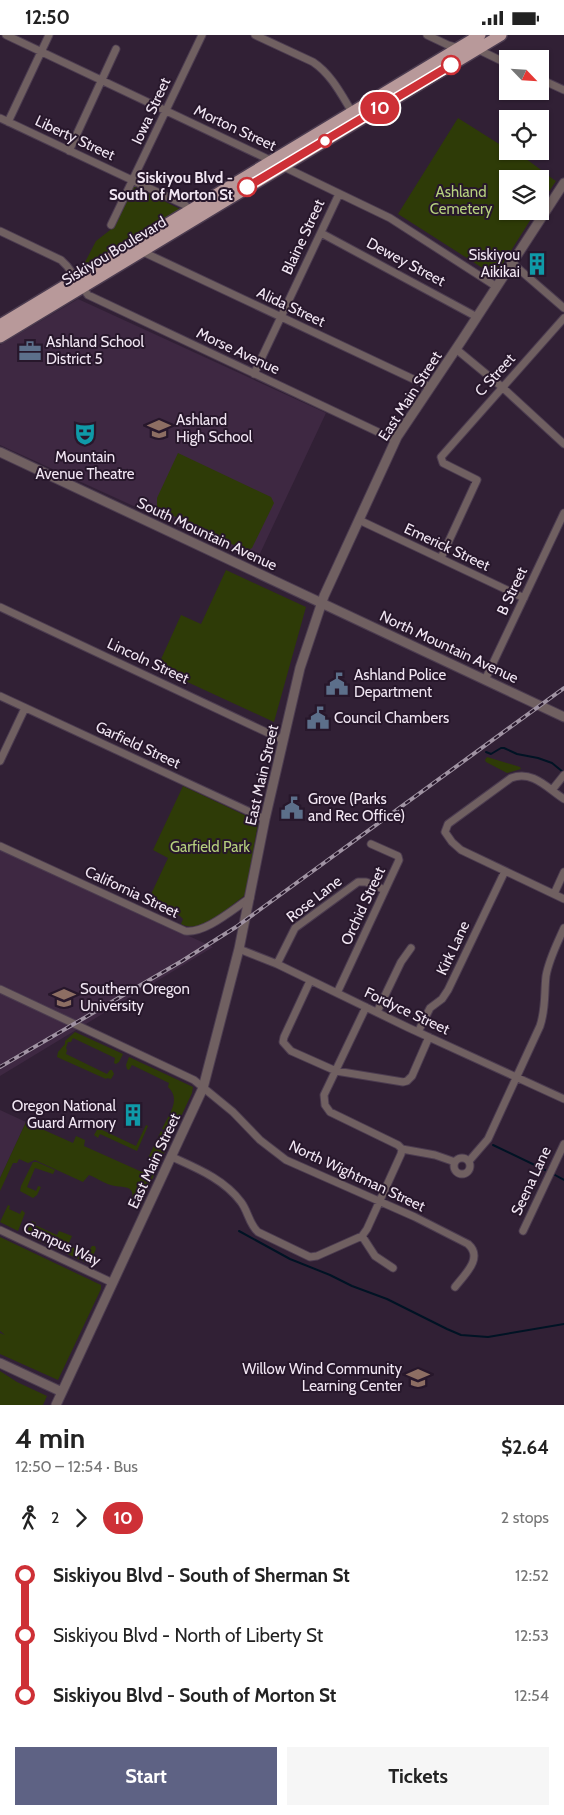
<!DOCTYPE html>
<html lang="en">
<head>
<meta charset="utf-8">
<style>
  body { margin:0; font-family:Cabin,sans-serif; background:#f6f6f6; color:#222; height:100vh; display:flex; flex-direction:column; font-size:19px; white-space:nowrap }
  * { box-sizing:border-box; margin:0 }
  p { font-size:16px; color:#767676 }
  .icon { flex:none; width:28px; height:28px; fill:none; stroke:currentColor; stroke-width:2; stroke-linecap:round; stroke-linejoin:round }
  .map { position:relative; height:1370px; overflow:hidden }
  .drawer { display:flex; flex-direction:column; background:#fff; flex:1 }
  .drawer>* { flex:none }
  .badge { padding:0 10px; border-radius:16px; font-size:18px; line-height:32px }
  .needle { width:32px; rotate:115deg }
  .tools { position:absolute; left:499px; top:15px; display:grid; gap:10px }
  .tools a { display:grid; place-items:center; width:50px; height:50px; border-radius:0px; background:#fff; box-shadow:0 1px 4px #0004; font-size:25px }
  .map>.badge { position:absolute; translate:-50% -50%; box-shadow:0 0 0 2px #fff }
  .legs { display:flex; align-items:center; gap:8px; height:55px; padding:0 15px; font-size:16px }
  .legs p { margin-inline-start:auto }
  .head { display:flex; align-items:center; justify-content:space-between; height:85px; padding:0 15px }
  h1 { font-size:28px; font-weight:700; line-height:38px }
  .cta { display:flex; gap:10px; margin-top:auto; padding:10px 15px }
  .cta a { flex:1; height:58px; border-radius:0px; background:#5e6284; color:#fff; font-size:20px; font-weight:700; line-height:58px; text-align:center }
  .cta a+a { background:#f6f6f6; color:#222 }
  ul { padding:0 15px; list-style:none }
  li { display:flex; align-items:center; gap:18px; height:60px; font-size:19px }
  li i { display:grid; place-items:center; width:8px; height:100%; margin:0 6px; background:currentColor }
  li i::after { content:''; width:12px; height:12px; margin:-6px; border:4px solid; border-radius:50%; background:#fff }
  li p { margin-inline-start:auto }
  li:first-child i { background:linear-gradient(#0000 50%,currentColor 0) }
  li:last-child i { background:linear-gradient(currentColor 50%,#0000 0) }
  .status { display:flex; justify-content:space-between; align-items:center; height:35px; padding:0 25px; background:#fff; direction:ltr }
  .status svg { height:14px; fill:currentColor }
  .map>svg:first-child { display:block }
</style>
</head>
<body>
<div class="status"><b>12:50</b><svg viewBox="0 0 49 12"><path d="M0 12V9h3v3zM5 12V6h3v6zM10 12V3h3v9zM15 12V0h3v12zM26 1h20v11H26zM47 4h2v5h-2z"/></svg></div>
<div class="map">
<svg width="564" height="1370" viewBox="0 0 564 1370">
  <rect width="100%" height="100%" fill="#312035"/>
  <path fill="#3e2842" d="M78 264 326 378 256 527 0 410V310Z
    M0 815 213 912 0 1041Z
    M0 1075 26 1087 0 1143Z"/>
  <path fill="#2e3b07" d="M458 83 507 114 508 116C520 116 545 139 556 146L540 170V144H508V176H536L495 241 398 179Z
    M133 151 180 174 83 231 96 206 114 192Z
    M178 418 271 462 274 468 252 513 246 516 157 473V463Z
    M226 535 306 572 274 687 157 633 181 580 201 589Z
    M487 722 520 732 521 734 507 738 486 727 485 725Z
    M183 751 257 786 258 788 246 857 244 861C227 873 203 900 181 889L183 884 180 881 154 869 149 871 146 870 168 823 153 815Z
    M75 997 123 1019 119 1027 116 1029 114 1028 115 1023 73 1003 71 1007H68L66 1013 67 1015 66 1019 107 1039 110 1035H112L114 1039 111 1044 107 1043 106 1044 57 1022 58 1017 65 1009V1006Z
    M129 1022 193 1052 192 1058 177 1090 165 1095 162 1094C168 1080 182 1065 168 1052L169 1048 132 1030 129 1035 127 1034 126 1030Z
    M26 1087 73 1108 76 1101 85 1105 84 1111 142 1137 145 1133 155 1138 140 1172 136 1171 132 1167C135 1150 126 1153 115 1151 106 1150 97 1143 89 1140L83 1147 35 1125 28 1128 19 1124 17 1128H13L0 1156V1143Z
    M146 1090 148 1091 137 1116 100 1099 98 1103 94 1100 98 1093 136 1111Z
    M161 1096 163 1098 168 1110 158 1131 150 1128 148 1123Z
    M33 1127H37L55 1135 53 1139 35 1133 27 1152 36 1156 38 1151 41 1152 37 1160 33 1163 20 1156 21 1151Z
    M8 1170 10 1171 9 1174 20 1179 22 1175 25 1178 18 1196 0 1187Z
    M32 1186 36 1188 35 1190 57 1200 59 1196 72 1201 68 1210 87 1219 92 1211H95L96 1214 89 1229 25 1199Z
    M0 1202 101 1250V1254L58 1345 0 1319V1298L5 1300 0 1296Z
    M0 1336 17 1347 47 1361 43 1370H0Z"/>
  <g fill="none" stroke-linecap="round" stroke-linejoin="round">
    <path stroke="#001324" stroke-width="2" d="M486 717 491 719 501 713H504L517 719 538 723 552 728 563 737
      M493 1110 545 1135
      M555 1140 564 1145
      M239 1196 290 1224 330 1240 352 1251 387 1264 447 1294 461 1300 488 1302 564 1289"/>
    <defs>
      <path id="minor" d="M6 0 272 126
        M255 0 313 27C331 39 341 59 352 77
        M427 0 448 10 459 13
        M477 14 508 29
        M540 44 564 55
        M0 83 185 170 190 175
        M8 87 49 0
        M69 116 116 14
        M282 131 390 183 497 252
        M111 190 202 0
        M0 196 61 225 67 231 88 260 395 405
        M321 198 477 282
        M141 216 430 352
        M513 229 564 273
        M456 314 502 352 564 409
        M254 339 339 159
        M359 485 524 563
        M441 523 477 445 443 428 441 422 564 283
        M0 572 283 705
        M485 645 564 478
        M0 661 265 784
        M0 726 25 673
        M552 755 564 740
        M564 764C547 753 533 735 511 743L448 789 445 797 452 807 461 815 564 864
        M0 811 185 896C205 899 233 874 250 863
        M554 859 564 837
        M239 914 277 929 409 993 564 1064
        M277 929 295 893 358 847H366L385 855
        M310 946 284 1002 283 1007 291 1016 336 1036 403 1047 407 1046 412 1041 429 1002
        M0 954 194 1045 233 1077 260 1105 286 1125 415 1182 468 1209C484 1223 464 1240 455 1252
        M337 958 399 825 398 821 371 809
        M377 977 401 927 411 913
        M418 997 430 973 442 964 448 955 505 836
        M402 1114 435 1120 455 1127
        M172 1122C196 1133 224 1144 241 1167 248 1176 249 1189 258 1197L310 1222 317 1221 362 1201 367 1194 401 1119 402 1114 398 1110 330 1077 325 1070 324 1060 366 972
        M454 1131a8 8 0 1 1 16 0a8 8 0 1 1-16 0Z
        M469 1126 488 1104 540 991C546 973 544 959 546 941 549 924 557 909 564 893
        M0 1195 113 1248
        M523 1196 564 1109
        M362 1201 375 1221 393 1233"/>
      <path id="tertiary" d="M0 417 564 682
        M0 1328 62 1357
        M56 1370 203 1053 239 914 265 784 300 633 324 561 397 402 462 305 564 148"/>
      <path id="primary" d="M0 290 480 0
        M0 302 501 0"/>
    </defs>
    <use href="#minor" stroke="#4c3c50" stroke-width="9"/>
    <use href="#tertiary" stroke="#4c3c50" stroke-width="11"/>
    <use href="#primary" stroke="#4c3c50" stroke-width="14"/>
    <use href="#minor" stroke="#706061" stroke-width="7"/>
    <use href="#tertiary" stroke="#706061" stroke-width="9"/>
    <use href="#primary" stroke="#b8999a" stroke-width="11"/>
    <defs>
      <path id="rail" d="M0 1032 182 926 236 892 564 653"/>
    </defs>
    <use href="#rail" stroke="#a093a3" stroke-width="4"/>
    <use href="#rail" stroke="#27172b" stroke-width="2" stroke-dasharray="5.5" stroke-linecap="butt"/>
  </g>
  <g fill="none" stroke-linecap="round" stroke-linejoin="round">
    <defs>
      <path id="line-1" d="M247 152 451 30"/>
    </defs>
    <use href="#line-1" stroke="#fff" stroke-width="11"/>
    <use href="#line-1" stroke="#ce3036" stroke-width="8"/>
  </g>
  <defs>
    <symbol id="building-bare" viewBox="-9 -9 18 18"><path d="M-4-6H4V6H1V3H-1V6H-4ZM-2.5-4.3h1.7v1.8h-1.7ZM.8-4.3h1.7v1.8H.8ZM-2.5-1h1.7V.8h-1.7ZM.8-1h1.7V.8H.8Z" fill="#0f9aa8" stroke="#27172b" stroke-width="2.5" paint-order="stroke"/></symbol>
    <symbol id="office-bare" viewBox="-9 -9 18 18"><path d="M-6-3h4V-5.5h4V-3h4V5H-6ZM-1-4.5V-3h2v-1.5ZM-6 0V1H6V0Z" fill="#5c6f8a" stroke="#27172b" stroke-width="2.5" paint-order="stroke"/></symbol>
    <symbol id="school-bare" viewBox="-9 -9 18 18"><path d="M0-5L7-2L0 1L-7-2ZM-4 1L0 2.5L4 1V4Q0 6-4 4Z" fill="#8d6e63" stroke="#27172b" stroke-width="2.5" paint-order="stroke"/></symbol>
    <symbol id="theatre-bare" viewBox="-9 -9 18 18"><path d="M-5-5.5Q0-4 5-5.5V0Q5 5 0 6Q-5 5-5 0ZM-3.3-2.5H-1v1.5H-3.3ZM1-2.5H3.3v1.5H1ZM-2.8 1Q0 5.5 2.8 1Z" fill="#0f9aa8" stroke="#27172b" stroke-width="2.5" paint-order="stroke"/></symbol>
    <symbol id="civic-bare" viewBox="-9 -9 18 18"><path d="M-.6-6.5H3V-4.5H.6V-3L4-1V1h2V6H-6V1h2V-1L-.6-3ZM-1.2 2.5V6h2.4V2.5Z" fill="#5c6f8a" stroke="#27172b" stroke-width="2.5" paint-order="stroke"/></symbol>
    <symbol id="university-bare" viewBox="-9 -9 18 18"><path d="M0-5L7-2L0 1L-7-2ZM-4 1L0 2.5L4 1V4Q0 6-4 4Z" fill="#8d6e63" stroke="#27172b" stroke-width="2.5" paint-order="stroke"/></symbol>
  </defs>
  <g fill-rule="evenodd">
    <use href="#building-bare" x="521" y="213" width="32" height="32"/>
    <use href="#office-bare" x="14" y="300" width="32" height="32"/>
    <use href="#school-bare" x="143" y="378" width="32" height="32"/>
    <use href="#theatre-bare" x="69" y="383" width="32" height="32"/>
    <use href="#civic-bare" x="321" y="633" width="32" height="32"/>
    <use href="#civic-bare" x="302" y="667" width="32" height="32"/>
    <use href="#civic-bare" x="276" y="757" width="32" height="32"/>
    <use href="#university-bare" x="48" y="947" width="32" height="32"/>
    <use href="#building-bare" x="117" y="1064" width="32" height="32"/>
    <use href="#school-bare" x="402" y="1327" width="32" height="32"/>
  </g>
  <g fill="#fff" stroke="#ce3036" stroke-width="2.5">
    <circle cx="451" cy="30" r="9"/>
    <circle cx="325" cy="106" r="6"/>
    <circle cx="247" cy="152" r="9"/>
  </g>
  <g text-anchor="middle" stroke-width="4" stroke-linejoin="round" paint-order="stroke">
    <g font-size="15" fill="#f1e6f3" stroke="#27172b">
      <text transform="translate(151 76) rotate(-65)" y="5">Iowa Street</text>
      <text transform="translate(235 93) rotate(25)" y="5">Morton Street</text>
      <text transform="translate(75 103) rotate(25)" y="5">Liberty Street</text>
      <text transform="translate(303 202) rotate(-65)" y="5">Blaine Street</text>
      <text transform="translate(114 216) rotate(-31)" y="5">Siskiyou Boulevard</text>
      <text transform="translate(406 227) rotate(28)" y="5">Dewey Street</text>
      <text transform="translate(291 272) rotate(25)" y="5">Alida Street</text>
      <text transform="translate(238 316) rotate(25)" y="5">Morse Avenue</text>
      <text transform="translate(495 340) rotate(-48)" y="5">C Street</text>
      <text transform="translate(410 361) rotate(-57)" y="5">East Main Street</text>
      <text transform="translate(207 499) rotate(25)" y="5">South Mountain Avenue</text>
      <text transform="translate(447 512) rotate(25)" y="5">Emerick Street</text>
      <text transform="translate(512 556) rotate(-65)" y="5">B Street</text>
      <text transform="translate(449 612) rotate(25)" y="5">North Mountain Avenue</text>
      <text transform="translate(148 626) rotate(25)" y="5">Lincoln Street</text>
      <text transform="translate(138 710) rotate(25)" y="5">Garfield Street</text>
      <text transform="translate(262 740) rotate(-77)" y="5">East Main Street</text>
      <text transform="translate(132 857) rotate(25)" y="5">California Street</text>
      <text transform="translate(314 864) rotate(-38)" y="5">Rose Lane</text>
      <text transform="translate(363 871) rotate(-65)" y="5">Orchid Street</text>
      <text transform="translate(453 913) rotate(-65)" y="5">Kirk Lane</text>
      <text transform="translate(407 976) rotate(25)" y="5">Fordyce Street</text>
      <text transform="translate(154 1126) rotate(-65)" y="5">East Main Street</text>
      <text transform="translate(357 1141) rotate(25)" y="5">North Wightman Street</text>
      <text transform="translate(531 1146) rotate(-65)" y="5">Seena Lane</text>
      <text transform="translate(62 1209) rotate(25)" y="5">Campus Way</text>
    </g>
    <g font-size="15" font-weight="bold" fill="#f1e6f3" stroke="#27172b" text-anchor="end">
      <text x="233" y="148">Siskiyou Blvd -<tspan x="233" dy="17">South of Morton St</tspan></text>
    </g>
    <g font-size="15" fill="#b5cf7e" stroke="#27172b">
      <text x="461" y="162">Ashland<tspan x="461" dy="17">Cemetery</tspan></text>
      <text x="210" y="817">Garfield Park</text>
    </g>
    <g font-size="15" fill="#f1e6f3" stroke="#27172b" text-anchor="start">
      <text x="520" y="225" text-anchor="end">Siskiyou<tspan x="520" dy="17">Aikikai</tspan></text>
      <text x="46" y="312">Ashland School<tspan x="46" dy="17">District 5</tspan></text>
      <text x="176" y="390">Ashland<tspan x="176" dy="17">High School</tspan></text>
      <text x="85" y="427" text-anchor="middle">Mountain<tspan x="85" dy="17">Avenue Theatre</tspan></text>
      <text x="354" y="645">Ashland Police<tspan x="354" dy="17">Department</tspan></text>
      <text x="334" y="688">Council Chambers</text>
      <text x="308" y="769">Grove (Parks<tspan x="308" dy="17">and Rec Office)</tspan></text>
      <text x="80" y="959">Southern Oregon<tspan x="80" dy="17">University</tspan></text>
      <text x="116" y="1076" text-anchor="end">Oregon National<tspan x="116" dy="17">Guard Armory</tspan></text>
      <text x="402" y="1339" text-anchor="end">Willow Wind Community<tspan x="402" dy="17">Learning Center</tspan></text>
    </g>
  </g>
</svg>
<div class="tools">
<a><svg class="needle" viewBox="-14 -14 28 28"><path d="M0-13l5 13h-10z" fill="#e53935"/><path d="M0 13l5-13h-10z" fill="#767676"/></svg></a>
<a><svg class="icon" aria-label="locate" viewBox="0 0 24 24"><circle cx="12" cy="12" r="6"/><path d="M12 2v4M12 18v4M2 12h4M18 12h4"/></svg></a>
<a><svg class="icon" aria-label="layers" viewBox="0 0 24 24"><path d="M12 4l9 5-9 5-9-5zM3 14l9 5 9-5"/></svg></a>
</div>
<b class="badge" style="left:380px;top:73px;background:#ce3036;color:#fff">10</b>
</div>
<section class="drawer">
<div class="head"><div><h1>4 min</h1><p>12:50 – 12:54 · Bus</p></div><b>$2.64</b></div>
<div class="legs"><svg class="icon" aria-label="walk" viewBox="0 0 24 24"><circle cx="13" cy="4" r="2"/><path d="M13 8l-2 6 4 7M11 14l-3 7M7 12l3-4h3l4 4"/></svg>2<svg class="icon" aria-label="forward" viewBox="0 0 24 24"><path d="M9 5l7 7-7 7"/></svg><b class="badge" style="background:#ce3036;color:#fff">10</b><p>2 stops</p></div>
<ul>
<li><i style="color:#ce3036"></i><b>Siskiyou Blvd - South of Sherman St</b><p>12:52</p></li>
<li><i style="color:#ce3036"></i><span>Siskiyou Blvd - North of Liberty St</span><p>12:53</p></li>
<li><i style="color:#ce3036"></i><b>Siskiyou Blvd - South of Morton St</b><p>12:54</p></li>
</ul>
<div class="cta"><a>Start</a><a>Tickets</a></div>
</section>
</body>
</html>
